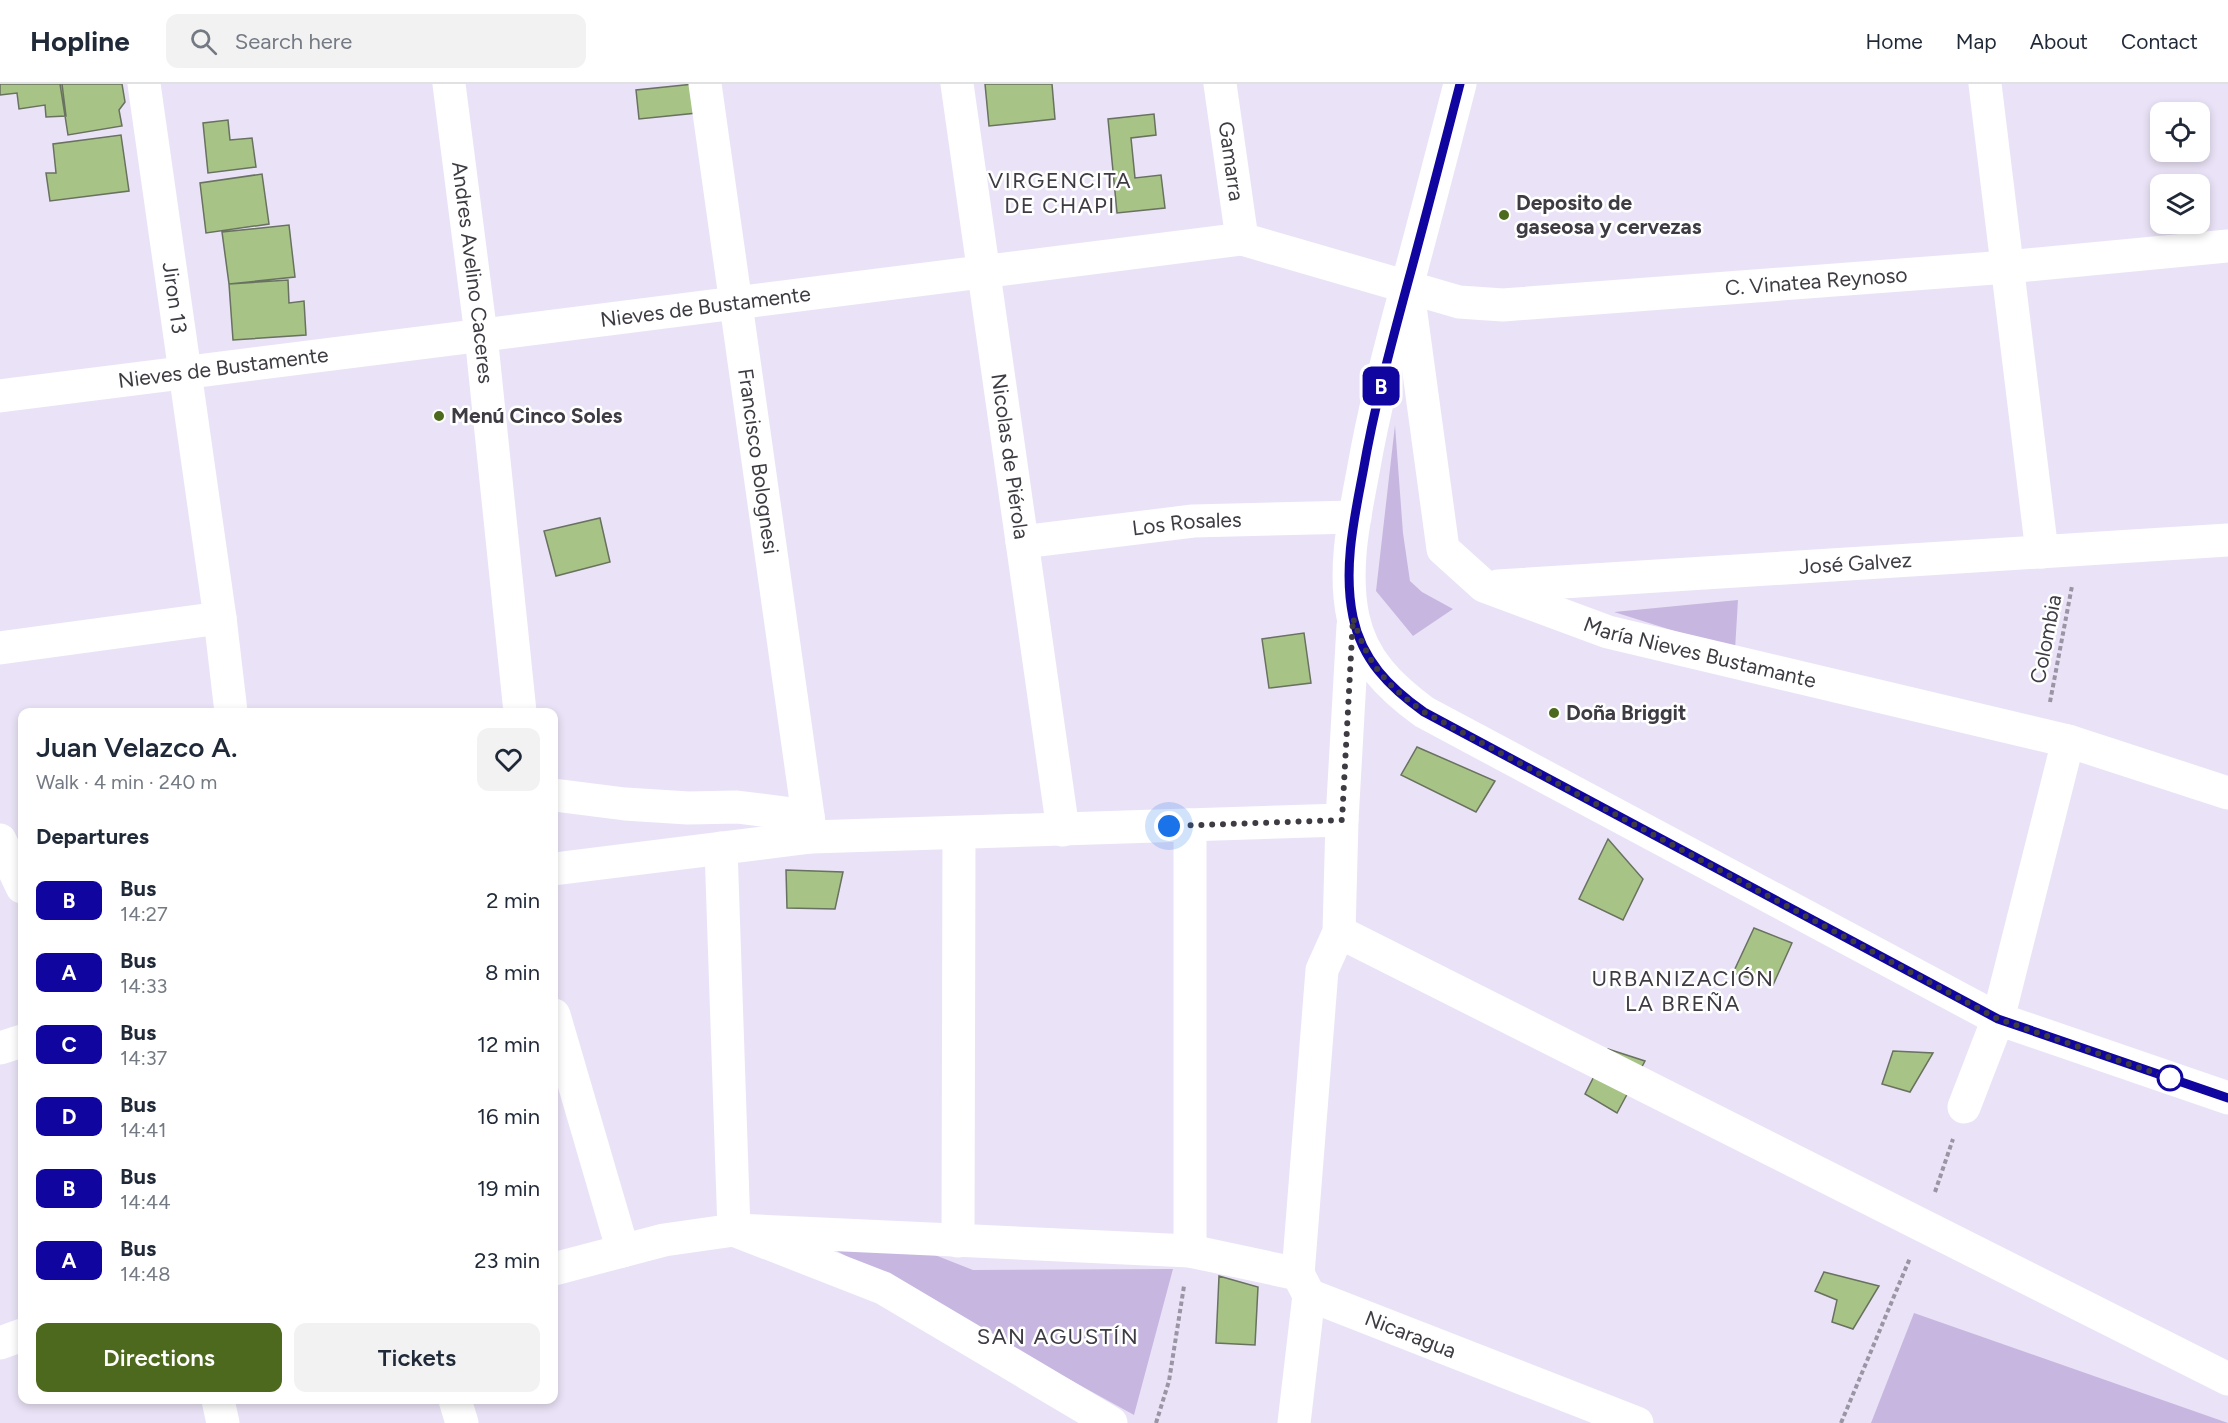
<!DOCTYPE html>
<html lang="en">
<head>
<meta charset="utf-8">
<style>
  body { margin:0; font-family:Figtree,sans-serif; background:#f2f2f3; color:#1f2937; height:100vh; display:flex; flex-direction:column; font-size:22px; white-space:nowrap }
  * { box-sizing:border-box; margin:0 }
  p { font-size:20px; color:#747a83 }
  .icon { flex:none; width:33px; height:33px; fill:none; stroke:currentColor; stroke-width:2; stroke-linecap:round; stroke-linejoin:round }
  .map { position:relative; flex:1; overflow:hidden }
  .side { position:absolute; left:18px; top:624px; width:540px; height:696px; display:flex; flex-direction:column; background:#fff; border-radius:12px; box-shadow:0 3px 9px #0003 }
  .side>* { flex:none }
  .badge { padding:0 12px; border-radius:9px; font-size:21px; line-height:39px }
  .fabs { position:absolute; left:2150px; top:18px; display:grid; gap:12px }
  .fabs a { display:grid; place-items:center; width:60px; height:60px; border-radius:12px; background:#fff; box-shadow:0 3px 9px #0003; font-size:30px }
  .you { position:absolute; width:30px; height:30px; margin:-15px; border:4px solid #fff; border-radius:50%; background:#1a73e8; box-shadow:0 0 0 9px #1a73e833 }
  .map>.badge { position:absolute; translate:-50% -50%; box-shadow:0 0 0 3px #fff }
  h2 { padding:0 18px; font-size:22px; line-height:54px }
  .round { display:grid; place-items:center; flex:none; width:63px; height:63px; border-radius:12px; background:#f2f2f3 }
  .overview { display:flex; align-items:center; justify-content:space-between; height:102px; padding:0 18px }
  h1 { font-size:28px; font-weight:600; line-height:45px }
  .primary-button { display:flex; gap:12px; margin-top:auto; padding:12px 18px }
  .primary-button a { flex:1; height:69px; border-radius:12px; background:#4c691d; color:#fff; font-size:24px; font-weight:600; line-height:69px; text-align:center }
  .primary-button a+a { background:#f2f2f3; color:#1f2937 }
  ul { padding:0; list-style:none }
  li { display:flex; align-items:center; gap:18px; height:72px; padding:0 18px }
  li div { flex:1 }
  li b { display:block; font-size:22px }
  li em { font-style:normal }
  li .badge { min-width:66px; font-weight:700; text-align:center }
  header { display:flex; align-items:center; gap:36px; box-sizing:border-box; height:84px; padding:0 30px; background:#fff; border-bottom:2px solid #e0e1e3 }
  header strong { font-size:28px }
  nav { display:flex; gap:33px; margin-inline-start:auto; font-size:21px }
  .search { width:420px; height:54px; background:#f2f2f3; display:flex; align-items:center; gap:15px; box-sizing:border-box; padding:0 21px; border-radius:12px; color:#747a83; font-size:22px }
  .map>svg:first-child { display:block }
</style>
</head>
<body>
<header>
<strong>Hopline</strong>
<div class="search"><svg class="icon" aria-label="search" viewBox="0 0 24 24"><circle cx="10" cy="10" r="6"/><path d="M15 15l6 6"/></svg>Search here</div>
<nav><a>Home</a><a>Map</a><a>About</a><a>Contact</a></nav>
</header>
<div class="map">
<svg width="2228" height="1339" viewBox="0 0 2228 1339">
  <rect width="100%" height="100%" fill="#eae3f7"/>
  <path fill="#c7b7e0" d="M1395 341 1403 449 1410 497 1422 508 1453 525 1413 552 1376 507Z
    M1738 516 1735 566 1614 528Z
    M806 1150 907 1160 973 1186 1173 1185 1134 1331Z
    M1914 1229 2228 1339H1871Z"/>
  <path fill="#a7c385" stroke="#697160" stroke-width="1.5" d="M0 0H62L66 32 46 33 45 21 19 25 17 9 0 11Z
    M60 0H122L125 18 119 26 122 42 68 51Z
    M694 0 697 29 639 35 636 6Z
    M985 0H1052L1055 35 989 42Z
    M1154 30 1156 51 1131 54 1135 94 1161 91 1165 124 1117 129 1108 35Z
    M228 36 230 56 252 54 256 83 208 89 203 39Z
    M121 51 129 107 50 117 46 89H56L53 60Z
    M262 90 269 140 206 149 200 99Z
    M289 141 295 193 229 200 222 148Z
    M288 196 289 219 304 217 306 251 233 256 229 200Z
    M600 434 610 478 556 492 544 447Z
    M1304 549 1311 599 1269 604 1262 555Z
    M1417 663 1495 697 1476 728 1401 691Z
    M1608 755 1643 795 1623 836 1579 815Z
    M786 786 843 788 835 825 787 824Z
    M1754 844 1792 859 1773 901 1733 889Z
    M1608 965 1645 977 1617 1029 1585 1010Z
    M1893 967 1933 969 1910 1008 1882 1000Z
    M1824 1188 1879 1202 1853 1245 1832 1238 1837 1216 1815 1207Z
    M1219 1192 1258 1203 1255 1261 1216 1259Z"/>
  <g fill="none" stroke-linecap="round" stroke-linejoin="round">
    <path stroke="#9a95a4" stroke-width="4" stroke-dasharray="4.5 3" stroke-linecap="butt" d="M2050 618 2072 502
      M1935 1108 1953 1055
      M1156 1339 1169 1297 1184 1202
      M1841 1339 1910 1174"/>
    <g stroke="#fff" stroke-width="33">
      <path id="s1" d="M144 0 220 534 231 628"/>
      <path id="s2" d="M449 0 481 251 520 628"/>
      <path id="s3" d="M705 0 811 753"/>
      <path id="s4" d="M957 0 1063 746"/>
      <path id="s5" d="M1220 0 1242 155"/>
      <path d="M1460 0C1443 66 1426 132 1408 198 1391 261 1374 324 1363 388 1354 435 1343 485 1353 533 1362 576 1390 603 1424 628L1998 935 2228 1014"/>
      <path d="M1985 0 2042 468"/>
      <path id="s6" d="M1409 215 1443 465 1484 502 1608 548 2068 657 2228 709"/>
      <path id="s7" d="M0 312 1242 155 1459 218 1503 221 2007 183 2228 162"/>
      <path id="s8" d="M1022 458 1193 437 1355 433"/>
      <path id="s9" d="M1498 502 2228 456"/>
      <path d="M0 564 220 534"/>
      <path d="M554 711 625 720 688 724 737 723 808 732"/>
      <path d="M1190 741V1167"/>
      <path d="M0 756 22 803"/>
      <path d="M721 764 734 1146 883 1204 1111 1339"/>
      <path d="M554 785 811 753 1342 736"/>
      <path d="M1339 848 2228 1295"/>
      <path d="M554 931 623 1167"/>
      <path d="M0 964 22 957"/>
      <path d="M1964 1023 1998 935 2068 657"/>
      <path d="M958 1157 959 749"/>
      <path id="s10" d="M554 1185 664 1156 734 1146 1190 1167 1298 1190 1309 1211 1637 1339"/>
      <path d="M1298 1190 1322 886 1339 848 1342 736 1353 542"/>
      <path d="M0 1259 22 1251"/>
      <path d="M218 1316 223 1339"/>
      <path d="M455 1316 462 1339"/>
      <path d="M1294 1339 1309 1211"/>
    </g>
  </g>
  <g fill="none" stroke-linecap="round" stroke-linejoin="round">
    <defs>
      <path id="line" d="M1460 0C1443 66 1426 132 1408 198 1391 261 1374 324 1363 388 1354 435 1343 485 1353 533 1362 576 1389 603 1424 628L1998 935 2228 1014"/>
    </defs>
    <use href="#line" stroke="#fff" stroke-width="14"/>
    <use href="#line" stroke="#10069f" stroke-width="9"/>
    <path stroke="#3e3b43" stroke-width="6" stroke-dasharray="0 10.8" d="M1169 742 1342 736 1353 534C1368 581 1385 600 1424 628L1998 935 2175 996 2170 994"/>
  </g>
  <g fill="#4c691d" stroke="#fff" stroke-width="2">
    <circle cx="1504" cy="131" r="6"/>
    <circle cx="439" cy="332" r="6"/>
    <circle cx="1554" cy="629" r="6"/>
  </g>
  <circle fill="#fff" stroke="#10069f" stroke-width="3" cx="2170" cy="994" r="12"/>
  <g text-anchor="middle" stroke-width="5" stroke-linejoin="round" paint-order="stroke">
    <g font-size="21" fill="#3e3b43" stroke="#fff">
      <text dy="7" stroke="none"><textPath href="#s5" startOffset="78">Gamarra</textPath></text>
      <text dy="7" stroke="none"><textPath href="#s2" startOffset="190">Andres Avelino Caceres</textPath></text>
      <text dy="7" stroke="none"><textPath href="#s7" startOffset="1836">C. Vinatea Reynoso</textPath></text>
      <text dy="7" stroke="none"><textPath href="#s1" startOffset="216">Jiron 13</textPath></text>
      <text dy="7" stroke="none"><textPath href="#s7" startOffset="711">Nieves de Bustamente</textPath></text>
      <text dy="7" stroke="none"><textPath href="#s7" startOffset="225">Nieves de Bustamente</textPath></text>
      <text dy="7" stroke="none"><textPath href="#s4" startOffset="376">Nicolas de Piérola</textPath></text>
      <text dy="7" stroke="none"><textPath href="#s3" startOffset="381">Francisco Bolognesi</textPath></text>
      <text dy="7" stroke="none"><textPath href="#s8" startOffset="166">Los Rosales</textPath></text>
      <text dy="7" stroke="none"><textPath href="#s9" startOffset="358">José Galvez</textPath></text>
      <text transform="translate(2046 555) rotate(-79)" y="7">Colombia</text>
      <text dy="7" stroke="none"><textPath href="#s6" startOffset="534">María Nieves Bustamante</textPath></text>
      <text dy="7" stroke="none"><textPath href="#s10" startOffset="884">Nicaragua</textPath></text>
    </g>
    <g font-size="21" font-weight="bold" fill="#3e3b43" stroke="#fff" text-anchor="start">
      <text x="1516" y="126">Deposito de<tspan x="1516" dy="24">gaseosa y cervezas</tspan></text>
      <text x="451" y="339">Menú Cinco Soles</text>
      <text x="1566" y="636">Doña Briggit</text>
    </g>
    <g font-size="22" letter-spacing="1.5" fill="#3e3b43" stroke="#fff">
      <text x="1060" y="104">VIRGENCITA<tspan x="1060" dy="25">DE CHAPI</tspan></text>
      <text x="1683" y="902">URBANIZACIÓN<tspan x="1683" dy="25">LA BREÑA</tspan></text>
      <text x="1058" y="1260">SAN AGUSTÍN</text>
    </g>
  </g>
</svg>
<div class="fabs">
<a><svg class="icon" aria-label="locate" viewBox="0 0 24 24"><circle cx="12" cy="12" r="6"/><path d="M12 2v4M12 18v4M2 12h4M18 12h4"/></svg></a>
<a><svg class="icon" aria-label="layers" viewBox="0 0 24 24"><path d="M12 4l9 5-9 5-9-5zM3 14l9 5 9-5"/></svg></a>
</div>
<div class="you" style="left:1169px;top:742px"></div>
<b class="badge" style="left:1381px;top:302px;background:#10069f;color:#fff">B</b>
<section class="side">
<div class="overview"><div><h1>Juan Velazco A.</h1><p>Walk · 4 min · 240 m</p></div><a class="round"><svg class="icon" aria-label="heart" viewBox="0 0 24 24"><path d="M12 20l-8-8c-3-5 5-10 8-4 3-6 11-1 8 4z"/></svg></a></div>
<h2>Departures</h2>
<ul>
<li><span class="badge" style="background:#10069f;color:#fff">B</span><div><b>Bus</b><p>14:27</p></div><em>2 min</em></li>
<li><span class="badge" style="background:#10069f;color:#fff">A</span><div><b>Bus</b><p>14:33</p></div><em>8 min</em></li>
<li><span class="badge" style="background:#10069f;color:#fff">C</span><div><b>Bus</b><p>14:37</p></div><em>12 min</em></li>
<li><span class="badge" style="background:#10069f;color:#fff">D</span><div><b>Bus</b><p>14:41</p></div><em>16 min</em></li>
<li><span class="badge" style="background:#10069f;color:#fff">B</span><div><b>Bus</b><p>14:44</p></div><em>19 min</em></li>
<li><span class="badge" style="background:#10069f;color:#fff">A</span><div><b>Bus</b><p>14:48</p></div><em>23 min</em></li>
</ul>
<div class="primary-button"><a>Directions</a><a>Tickets</a></div>
</section>
</div>
</body>
</html>
